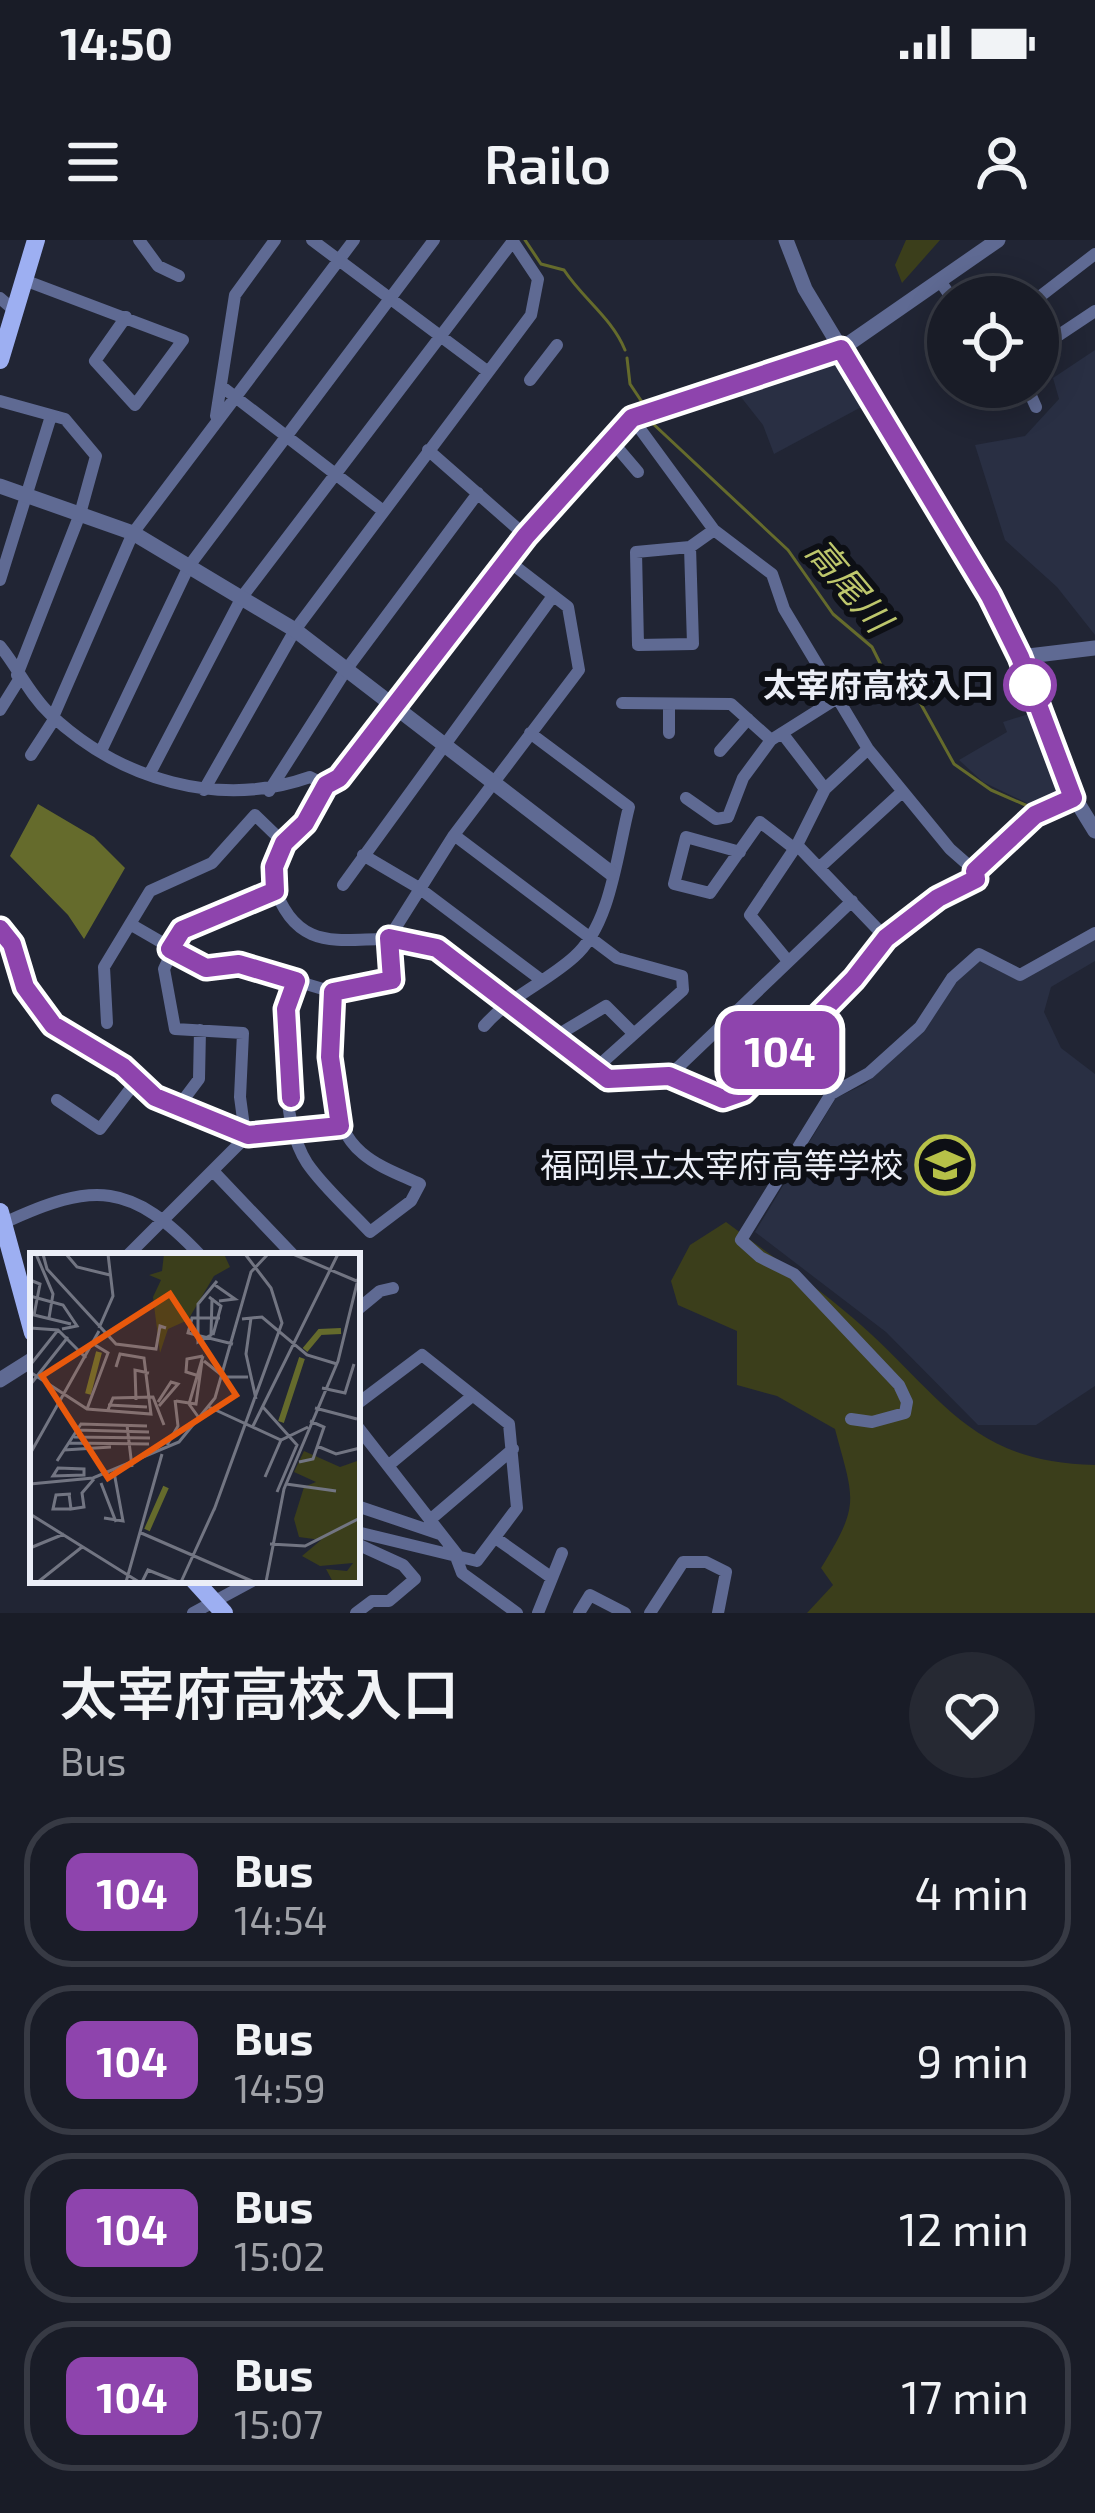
<!DOCTYPE html>
<html lang="en">
<head>
<meta charset="utf-8">
<style>
  body { margin:0; font-family:"Exo 2","Noto Sans JP",sans-serif; background:#262933; color:#f1f3f6; height:100vh; display:flex; flex-direction:column; font-size:45px; white-space:nowrap }
  * { box-sizing:border-box; margin:0 }
  p { font-size:39px; color:#9fa1a7 }
  .icon { flex:none; width:66px; height:66px; fill:none; stroke:currentColor; stroke-width:2; stroke-linecap:round; stroke-linejoin:round }
  .map { position:relative; height:1373px; overflow:hidden }
  .details { display:flex; flex-direction:column; background:#191c27; flex:1 }
  .details>* { flex:none }
  .badge { padding:0 24px; border-radius:18px; font-size:42px; line-height:78px }
  .controls { position:absolute; left:927px; top:36px; display:grid; gap:24px }
  .controls a { display:grid; place-items:center; width:132px; height:132px; border-radius:50%; background:#191c27; box-shadow:0 6px 30px #0003,0 0 0 3px #373a44; font-size:60px }
  .map>.badge { position:absolute; translate:-50% -50%; box-shadow:0 0 0 6px #fff }
  .round { display:grid; place-items:center; flex:none; width:126px; height:126px; border-radius:63px; background:#262933 }
  .overview { display:flex; align-items:center; justify-content:space-between; height:204px; padding:0 60px }
  h1 { font-size:57px; font-weight:600; line-height:90px }
  ul { padding:0; list-style:none }
  li { display:flex; align-items:center; gap:36px; height:150px; margin:0 24px 18px; padding:0 36px; border:6px solid #373a44; border-radius:48px }
  li div { flex:1 }
  li b { display:block; font-size:45px }
  li em { font-style:normal }
  li .badge { min-width:132px; font-weight:700; text-align:center }
  .status { display:flex; justify-content:space-between; align-items:center; height:84px; padding:0 60px; background:#191c27; direction:ltr }
  .status svg { height:33px; fill:currentColor }
  header { display:flex; justify-content:space-between; align-items:center; height:156px; padding:0 60px; background:#191c27; font-size:54px; font-weight:600 }
  .map>svg:first-child { display:block }
</style>
</head>
<body>
<div class="status"><b>14:50</b><svg viewBox="0 0 49 12"><path d="M0 12V9h3v3zM5 12V6h3v6zM10 12V3h3v9zM15 12V0h3v12zM26 1h20v11H26zM47 4h2v5h-2z"/></svg></div>
<header><svg class="icon" aria-label="menu" viewBox="0 0 24 24"><path d="M4 6h16M4 12h16M4 18h16"/></svg>Railo<svg class="icon" aria-label="person" viewBox="0 0 24 24"><circle cx="12" cy="8" r="4"/><path d="M4 21q1-7 8-7t8 7"/></svg></header>
<div class="map">
<svg width="1095" height="1373" viewBox="0 0 1095 1373">
  <rect width="100%" height="100%" fill="#212534"/>
  <path fill="#292f43" d="M1095 110V395L1057 347 1005 300 975 205 1025 196 1059 159 1053 138Z
    M838 120 865 165 774 214 763 185 737 152Z
    M1035 472 1062 554 1029 564 983 542 959 520 1007 492 1003 482Z
    M1095 699V721L1051 747 1044 772 1061 808 1095 834V1146L1036 1185H978L886 1092 755 992 836 858 865 844 925 790 951 744 978 719 1020 741Z"/>
  <path fill="#3b3e1b" d="M906 0H940L902 43 895 25Z
    M726 982C775 1019 827 1053 872 1095 947 1165 978 1223 1095 1225V1373H807L833 1345 821 1328C861 1263 854 1261 835 1189L777 1156 737 1145V1091L678 1065 671 1041 690 1005Z"/>
  <path fill="#656b2c" d="M38 564 94 597 125 628 84 699 68 675 10 616Z"/>
  <g fill="none" stroke-linecap="round" stroke-linejoin="round">
    <path stroke="#656b2c" stroke-width="3" d="M525 0 541 24 564 30C583 59 612 78 625 110
      M627 118 630 144 644 165
      M869 171 887 199
      M649 180 788 310 833 374 872 407 881 425 912 448 954 524 991 550 1030 567 1057 559"/>
    <path stroke="#5f6a93" stroke-width="12" d="M139 0 158 26 179 36
      M312 0 487 131
      M24 40 183 100 135 165 95 121 126 77
      M940 41 951 57
      M0 58 15 71
      M1038 58 1095 14
      M1050 101 1095 71
      M1038 110 1040 108
      M530 140 557 105
      M221 146 382 270
      M1027 147 1036 167
      M0 161 65 179 96 216 80 274 17 435
      M216 176 235 55 275 0
      M609 198 638 232
      M428 210 526 296
      M690 307 693 404 638 405 636 312 690 307 714 290
      M0 340 51 176
      M0 406C18 428 29 454 50 474 120 540 219 569 310 537L326 545
      M622 463 731 464 771 500
      M669 465V493
      M0 470 20 438
      M53 477 133 293 354 0
      M782 493 825 549
      M101 511 189 326 434 0
      M720 511 748 479
      M31 515 55 478
      M149 535 242 357 513 1
      M204 550 295 390 531 75 538 39 512 0
      M269 551 346 430 478 253
      M686 558 716 579 728 577 743 538 771 500 836 459
      M454 595 617 718 682 736 683 750 596 828
      M797 605 886 698 854 739 743 852 729 859 669 836 608 839 438 708C371 679 303 737 273 643 274 613 317 554 339 538L526 296 632 178 714 290 772 334 784 369 868 509 950 609 975 631 1035 575 1073 558
      M740 612 686 597 674 644 710 653 760 582 795 609
      M363 615 419 648 540 739
      M820 627 902 552
      M343 645 553 356
      M130 684 206 728 239 724 333 752 391 739 389 698 454 595 579 430 568 367 507 320
      M0 689 12 704 25 747 53 785 123 827 155 857 248 895 340 886
      M886 698 938 658 976 639 975 631
      M788 721 750 675 797 605 825 549 868 509
      M296 741C280 785 280 882 307 923 324 948 350 970 370 992L411 961 420 944C401 935 378 927 362 913 320 878 331 801 333 752
      M107 783 104 727 150 651 212 623 255 575 284 603
      M484 786C510 756 545 743 574 717 611 685 617 613 629 567L530 493
      M551 799 606 766 634 794
      M669 836 852 661
      M57 860 100 889 137 840
      M178 867 199 839 200 790
      M245 894 240 857 243 793 175 789 164 729 182 690 275 651
      M213 931 294 1016
      M4 983C94 941 131 942 201 1016
      M127 1016 248 895
      M357 1070 380 1051 393 1048
      M357 1164 422 1115 509 1184 517 1268 477 1321 357 1292
      M851 1179 872 1182 905 1173 907 1162 899 1145 794 1034 760 1017 741 1000 831 854 869 833 920 787 952 738 979 714 1020 735 1095 693
      M357 1186 459 1317
      M389 1225 471 1157
      M357 1266 440 1294
      M431 1279 513 1209
      M497 1299 552 1338
      M456 1317 462 1333 517 1373
      M193 1373 254 1340
      M356 1373 372 1361H389L415 1339 403 1325 357 1304
      M538 1373 562 1313
      M579 1373 590 1355 625 1373
      M650 1373 683 1322H706L726 1332 718 1373"/>
    <path stroke="#5f6a93" stroke-width="15" d="M786 0 805 49 990 356 1020 417 1063 539 1095 591
      M632 178 841 109 998 0
      M0 246 133 293 295 390 611 633
      M1020 417 1095 408
      M0 1140 33 1119"/>
    <path stroke="#9daff2" stroke-width="18" d="M0 120 36 0
      M0 972 33 1093
      M194 1340 224 1373"/>
  </g>
  <g fill="none" stroke-linecap="round" stroke-linejoin="round">
    <defs>
      <path id="line" d="M0 689 12 704 25 747 53 785 123 827 155 857 248 895 340 886 330 817 333 752 392 740 389 698 437 708 608 839 669 836 723 859 743 852 854 739 886 698 938 658 976 639 975 631 1035 575 1073 558 1020 417 990 356 841 109 632 178 526 296 339 538 326 545 305 583 284 603 274 627 275 651 182 690 170 709 206 728 239 724 296 741 286 769 291 858"/>
    </defs>
    <use href="#line" stroke="#fff" stroke-width="27"/>
    <use href="#line" stroke="#8e44ad" stroke-width="18"/>
  </g>
  <defs>
    <symbol id="school-ring" viewBox="-11 -11 22 22"><circle r="9.5" fill="#0d0f15" stroke="#b7c148" stroke-width="1.5"/><path d="M0-5L7-2L0 1L-7-2ZM-4 1L0 2.5L4 1V4Q0 6-4 4Z" fill="#b7c148"/></symbol>
  </defs>
  <g fill-rule="evenodd">
    <use href="#school-ring" x="912" y="892" width="66" height="66"/>
  </g>
  <circle fill="#fff" stroke="#8e44ad" stroke-width="6" cx="1030" cy="445" r="24"/>
  <g text-anchor="middle" stroke-width="12" stroke-linejoin="round" paint-order="stroke">
    <g font-size="33" font-weight="bold" fill="#ebeef7" stroke="#0d0f15" text-anchor="end">
      <text x="994" y="457">太宰府高校入口</text>
    </g>
    <g font-size="33" fill="#ebeef7" stroke="#0d0f15" text-anchor="end">
      <text x="903" y="937">福岡県立太宰府高等学校</text>
    </g>
    <g font-size="36" font-style="italic" fill="#bec76c" stroke="#0d0f15">
      <text transform="translate(849 345) rotate(50)" y="13">高尾川</text>
    </g>
  </g>
  <g transform="translate(30 1013)">
    <rect width="330" height="330" fill="#212534"/>
    <path d="M134 1H194L200 14 184 23 158 67 138 76 130 100 123 44 131 27 119 22 132 18ZM274 198 310 214 330 207V329H303L296 316 317 318 323 310 290 313 272 303 291 287 269 284 264 266 274 234 286 229 264 219Z" fill="#3b3e1b"/>
    <path fill="none" stroke="#656b2c" stroke-width="6" d="M275 97 290 79 311 78M58 141 69 99M251 169 272 105M117 277 136 234"/>
    <path fill="none" stroke="#727582" stroke-width="3" d="M6 1 23 41 19 65M13 1 17 16 86 91 126 96 130 73 136 75M36 1 47 14 80 22M263 1 329 29M0 27 10 31 4 62M185 32 205 46 189 48M0 43 33 52 47 73 32 76M179 44 191 53 183 82M182 45 181 82 168 89V51L187 28M0 61 41 71M190 65H162L158 80 203 91M221 65 216 101 226 146M212 66 232 64 277 102 307 111M0 75 28 77 56 105M69 75 83 43 78 1M174 108 194 124H218M1 111 28 77M0 119 57 156 121 161 114 105 90 101 86 114M166 122 156 119 157 106 173 103M0 132 38 84M292 135 315 140 324 111M106 147 105 117 119 120M146 148 166 151 172 108M128 149 141 129 148 131 129 153M78 152 117 154M232 153 267 192 247 239M179 154 251 187 278 174M285 155 327 166M57 156 78 100 65 92M77 159 83 145 123 144 134 172M169 165 159 151 173 103M97 172 102 214M223 173 308 1M47 177 119 179M44 184 120 185M39 190 119 191M137 192 148 173 145 147M287 193 306 201 330 195M34 197 81 194M0 201 69 78M27 208 51 171 117 173M269 209 283 206 294 174 280 168M28 215 54 216V222L23 223ZM235 224 251 187M71 230 86 269M0 231 63 225 149 189 185 145 221 19 238 1M256 231 306 238M39 241 41 256 54 254 52 240 64 226M41 241 26 242 23 256H41M184 257 252 70 241 35 215 1M0 261 109 329M74 265 93 268 84 219M109 279 224 329M240 291 275 293 330 265M0 295 34 281M8 329 52 294M96 329 132 201M112 329 118 317 148 329M151 329 186 252M236 329 254 236 308 108 330 18"/>
    <path fill="#e8590c" fill-opacity="0.15" stroke="#e8590c" stroke-width="6" d="M140 41 206 142 78 225 12 123Z"/>
    <rect width="330" height="330" fill="none" stroke="#ebeef7" stroke-width="6"/>
  </g>
</svg>
<div class="controls">
<a><svg class="icon" aria-label="locate" viewBox="0 0 24 24"><circle cx="12" cy="12" r="6"/><path d="M12 2v4M12 18v4M2 12h4M18 12h4"/></svg></a>
</div>
<b class="badge" style="left:780px;top:810px;background:#8e44ad;color:#fff">104</b>
</div>
<section class="details">
<div class="overview"><div><h1>太宰府高校入口</h1><p>Bus</p></div><a class="round"><svg class="icon" aria-label="heart" viewBox="0 0 24 24"><path d="M12 20l-8-8c-3-5 5-10 8-4 3-6 11-1 8 4z"/></svg></a></div>
<ul>
<li><span class="badge" style="background:#8e44ad;color:#fff">104</span><div><b>Bus</b><p>14:54</p></div><em>4 min</em></li>
<li><span class="badge" style="background:#8e44ad;color:#fff">104</span><div><b>Bus</b><p>14:59</p></div><em>9 min</em></li>
<li><span class="badge" style="background:#8e44ad;color:#fff">104</span><div><b>Bus</b><p>15:02</p></div><em>12 min</em></li>
<li><span class="badge" style="background:#8e44ad;color:#fff">104</span><div><b>Bus</b><p>15:07</p></div><em>17 min</em></li>
</ul>
</section>
</body>
</html>
